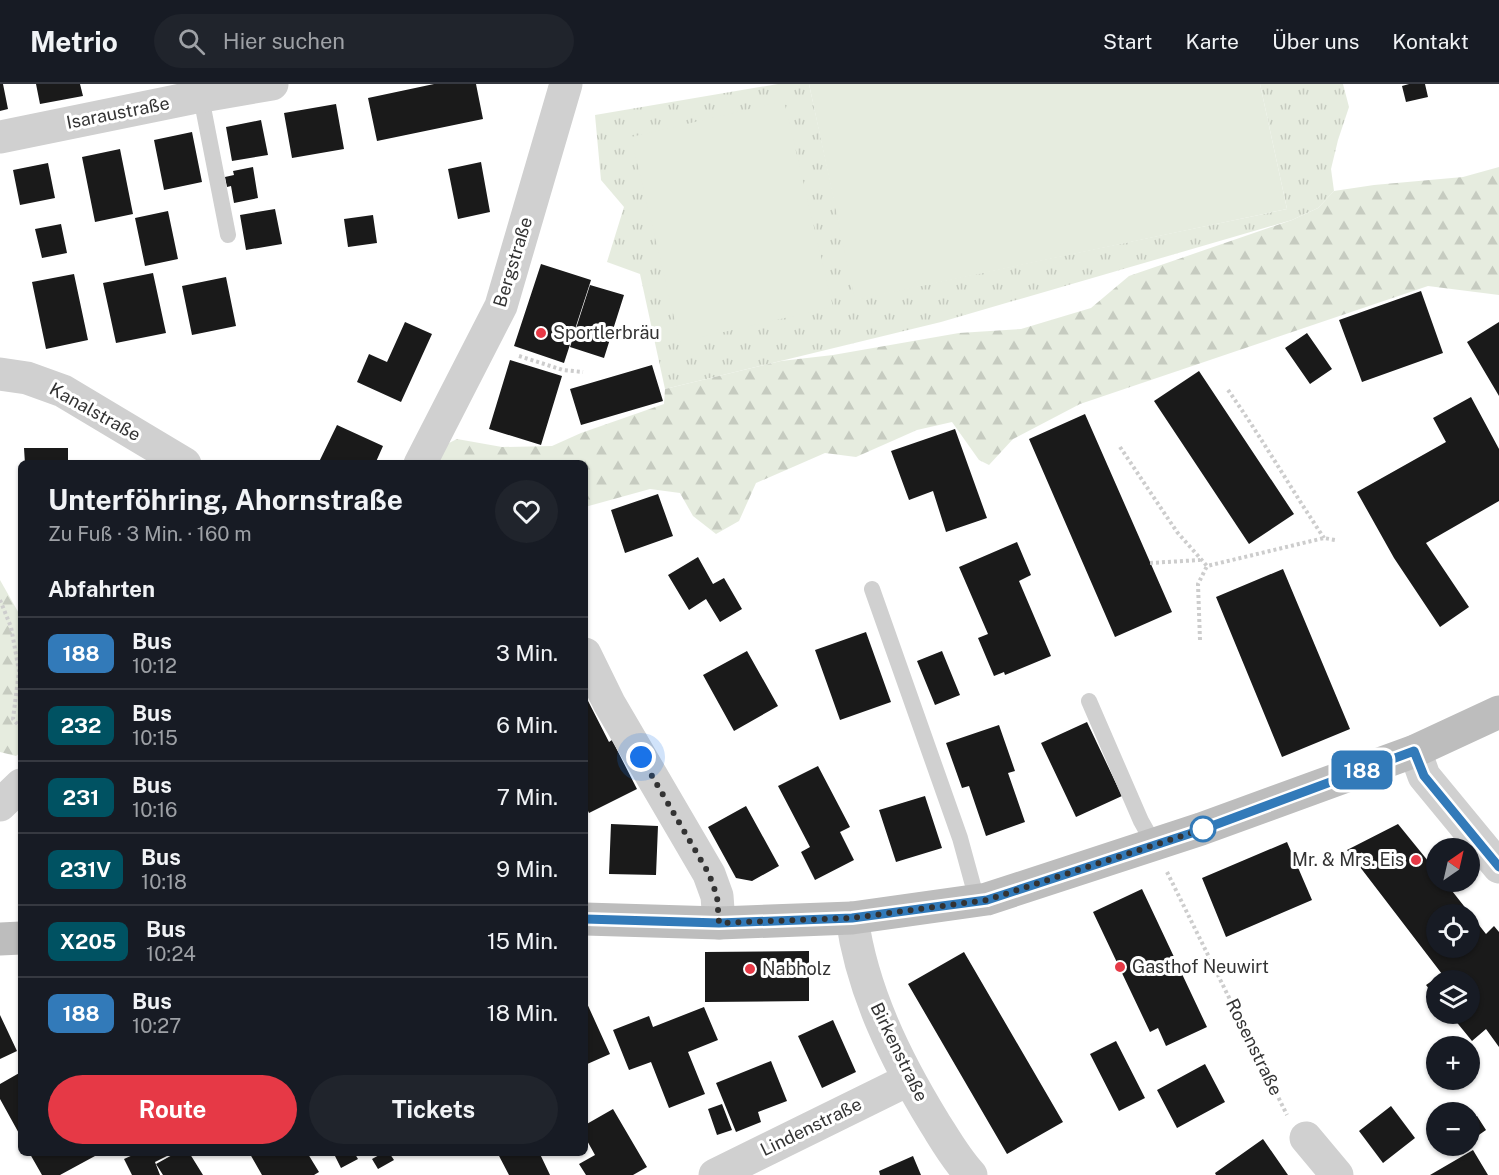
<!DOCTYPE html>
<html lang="de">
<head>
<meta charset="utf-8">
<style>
  body { margin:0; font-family:"Public Sans",sans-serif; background:#20242c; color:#f1f3f6; height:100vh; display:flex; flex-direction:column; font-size:22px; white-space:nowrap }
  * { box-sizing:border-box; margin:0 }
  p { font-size:20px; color:#9ea1a6 }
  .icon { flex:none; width:33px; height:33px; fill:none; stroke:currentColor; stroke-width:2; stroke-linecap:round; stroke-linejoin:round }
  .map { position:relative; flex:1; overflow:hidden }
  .drawer { position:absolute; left:18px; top:376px; width:570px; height:696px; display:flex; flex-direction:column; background:#171b24; border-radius:9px; box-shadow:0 2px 4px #0004 }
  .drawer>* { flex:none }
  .badge { padding:0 12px; border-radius:9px; font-size:21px; line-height:39px }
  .needle { width:39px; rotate:34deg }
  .controls { position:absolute; left:1426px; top:754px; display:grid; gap:12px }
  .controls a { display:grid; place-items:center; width:54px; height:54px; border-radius:50%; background:#171b24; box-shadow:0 2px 4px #0004; font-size:30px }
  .you { position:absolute; width:30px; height:30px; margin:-15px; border:4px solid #fff; border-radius:50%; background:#1a73e8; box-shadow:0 0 0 9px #1a73e833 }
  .map>.badge { position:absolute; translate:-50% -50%; box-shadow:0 0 0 3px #fff }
  h2 { padding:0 30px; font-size:22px; line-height:54px }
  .round { display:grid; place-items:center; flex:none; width:63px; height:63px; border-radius:32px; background:#20242c }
  .summary { display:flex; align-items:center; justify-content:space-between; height:102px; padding:0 30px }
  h1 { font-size:28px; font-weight:700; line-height:45px }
  .primary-button { display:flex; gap:12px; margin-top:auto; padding:12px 30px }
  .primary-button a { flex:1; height:69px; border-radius:36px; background:#e63946; color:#fff; font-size:24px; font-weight:700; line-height:69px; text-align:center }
  .primary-button a+a { background:#20242c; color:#f1f3f6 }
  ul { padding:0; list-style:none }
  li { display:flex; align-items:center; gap:18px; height:72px; padding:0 30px; border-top:2px solid #363941 }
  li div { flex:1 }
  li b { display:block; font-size:22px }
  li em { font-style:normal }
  li .badge { min-width:66px; font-weight:700; text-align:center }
  header { display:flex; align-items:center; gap:36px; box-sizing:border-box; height:84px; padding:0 30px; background:#171b24; border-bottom:2px solid #363941 }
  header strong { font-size:28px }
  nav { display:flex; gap:33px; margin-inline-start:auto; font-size:21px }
  .search { width:420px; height:54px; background:#20242c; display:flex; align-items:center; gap:15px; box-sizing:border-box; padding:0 21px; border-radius:33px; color:#9ea1a6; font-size:22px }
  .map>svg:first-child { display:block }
</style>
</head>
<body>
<header>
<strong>Metrio</strong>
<div class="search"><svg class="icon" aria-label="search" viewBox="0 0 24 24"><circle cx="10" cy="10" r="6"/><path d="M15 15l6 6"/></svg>Hier suchen</div>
<nav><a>Start</a><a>Karte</a><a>Über uns</a><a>Kontakt</a></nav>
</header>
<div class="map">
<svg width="1499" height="1091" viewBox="0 0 1499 1091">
  <defs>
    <pattern id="grass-tufts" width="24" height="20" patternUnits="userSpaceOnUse" patternTransform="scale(1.5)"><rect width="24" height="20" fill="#e6ecdf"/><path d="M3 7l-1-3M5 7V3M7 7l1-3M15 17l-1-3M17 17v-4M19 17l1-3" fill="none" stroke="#c6cbc0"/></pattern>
    <pattern id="forest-firs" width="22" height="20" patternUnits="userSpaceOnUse" patternTransform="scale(1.5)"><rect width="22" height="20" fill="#e6ecdf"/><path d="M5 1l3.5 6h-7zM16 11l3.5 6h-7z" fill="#c6cbc0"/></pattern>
  </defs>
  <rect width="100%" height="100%" fill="#fff"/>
  <path fill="url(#grass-tufts)" d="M778 0H809L856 215 1287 125 1260 0H1343L1349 23 1338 56 1331 85 1334 107 1318 124 1292 136 941 238 665 305 640 190 607 178 624 123 601 96 595 31Z"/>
  <path fill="url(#forest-firs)" d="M1499 83V211L1428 202 1080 320 1013 355 989 381 979 376 952 338 917 346 856 373 825 369 756 399 739 437 716 450 693 432 680 409 650 405 585 423V380H430L435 366 457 355 502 363 552 362 581 349 664 320 665 305 781 277 833 271 959 249 1021 245 1091 224 1129 192 1292 136 1318 124 1334 107 1374 101 1463 93Z
    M0 496 21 533V668L16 672 0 668Z"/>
  <path fill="#e6ecdf" d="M809 0H1260L1287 125 855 216Z
    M784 17 833 223 680 258 631 53Z"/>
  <path fill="#1a1a1a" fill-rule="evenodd" d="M0 0H3L8 25 0 27Z
    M36 0H80L83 12 40 20Z
    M434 0H476L483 35 377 57 368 14Z
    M1409 0H1425L1428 13 1406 18 1402 2Z
    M336 20 344 65 292 74 284 29Z
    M261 36 268 71 232 77 226 43Z
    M192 48 202 98 164 106 154 56Z
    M120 65 133 130 95 138 82 73Z
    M481 78 490 128 458 135 448 85Z
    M48 79 55 114 20 121 13 86Z
    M253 83 258 114 234 119 231 102 227 103 225 93 234 91 233 87Z
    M275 125 282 160 246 166 240 131Z
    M168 127 178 175 145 182 135 134Z
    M373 131 377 159 348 163 344 135Z
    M61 140 67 169 42 174 35 145Z
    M541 180 591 196 564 279 514 262Z
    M153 189 166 249 116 259 103 199Z
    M74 190 88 256 46 265 32 198Z
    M226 193 236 242 192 251 182 202Z
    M590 201 624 211 604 274 570 263Z
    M1421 207 1443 269 1362 298 1339 236Z
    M405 238 432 250 401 318 357 298 369 270 387 278Z
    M1499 238V312L1467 258Z
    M1307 249 1332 285 1310 300 1285 264Z
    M510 276 562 292 541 361 489 345Z
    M652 281 663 317 581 341 570 305Z
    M1199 287 1294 430 1249 460 1154 317Z
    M1471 313 1499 365V417L1426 459 1469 523 1440 543 1394 474 1357 408 1446 358 1433 334Z
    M1085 330 1172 528 1115 553 1029 355Z
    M337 341 383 362 375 380H318Z
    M955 345 987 434 946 448 933 407 909 416 891 367Z
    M24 364H68V380H25Z
    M658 410 673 452 625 469 611 426Z
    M1017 458 1031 491 1019 497 1051 572 1005 591 1004 588 994 592 978 554 988 550 959 483Z
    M698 473 713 500 724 494 742 525 720 538 706 515 689 526 668 491Z
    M1283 485 1350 645 1282 673 1216 513Z
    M866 548 891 618 840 636 815 566Z
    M747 567 778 622 734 647 703 591Z
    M942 567 960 611 935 621 917 577Z
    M585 611 609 658 612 656 637 705 589 729 585 721Z
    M1087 638 1122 712 1076 733 1041 659Z
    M999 641 1015 687 1008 689 1025 738 986 752 969 702 962 704 946 659Z
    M818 682 850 743 840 748 854 776 815 796 801 768 810 763 778 702Z
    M925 712 942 764 896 778 879 726Z
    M746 722 779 782 752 797 736 794 708 743Z
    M611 740 658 742 656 791 609 790Z
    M1398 740 1437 788V798H1445L1486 850 1494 842 1499 848V963L1486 945 1472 957 1450 930H1470V897H1437V915L1426 901 1442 890 1347 766ZM1437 831H1470V864H1437Z
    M1287 758 1312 816 1226 853 1202 794Z
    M1142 805 1207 943 1166 962 1158 944 1150 948 1093 828Z
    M809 867V917L705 918V868Z
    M964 868 1063 1038 1007 1070 908 900Z
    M585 915 610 970 585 981Z
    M704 923 718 956 688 968 705 1010 669 1024 651 978 629 986 613 946 649 932 653 943Z
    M0 931 17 967 0 975Z
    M833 936 856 988 822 1004 798 952Z
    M1116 957 1145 1014 1119 1027 1090 970Z
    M771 977 787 1017 758 1028 761 1038 736 1048 716 999Z
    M1205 980 1225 1018 1177 1044 1157 1006Z
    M21 988V1053L0 1015V1000Z
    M722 1020 732 1046 717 1051 708 1025Z
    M1391 1022 1415 1054 1383 1079 1359 1047Z
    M613 1025 647 1083 633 1091H586L579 1080 595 1071 585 1053V1041Z
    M1477 1032 1486 1046 1470 1057V1036Z
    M1263 1055 1288 1091H1216L1215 1089Z
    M1473 1066 1488 1091H1430Z
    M30 1070H94L95 1072 60 1091H42Z
    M135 1070H171L155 1078 160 1091H132L124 1075Z
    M174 1070H190L203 1091H163L156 1080Z
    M250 1070H308L319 1088 314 1091H262Z
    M334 1070H355L358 1075 341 1084Z
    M381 1070H390L394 1076 378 1085 372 1075Z
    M498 1070H540L550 1091H509Z
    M913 1072 921 1091H880L879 1087Z"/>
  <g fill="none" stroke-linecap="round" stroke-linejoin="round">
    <path stroke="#cdcdcd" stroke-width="4" stroke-dasharray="3 3" stroke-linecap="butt" d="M519 272 563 286 583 288
      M1228 306C1262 354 1291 405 1324 454
      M1120 363 1177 448 1207 482 1324 454 1335 456
      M1150 479 1200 476
      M0 516 11 543 19 587 13 635 21 644
      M1200 556 1198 500 1207 482
      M1167 788 1287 1031"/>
    <path stroke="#d0d0d0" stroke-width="16" d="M201 13 228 151
      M872 505 960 754 977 816
      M1089 617 1141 737 1154 760"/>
    <path stroke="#d0d0d0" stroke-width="33" d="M0 53 191 14 272 0
      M0 290 27 294 63 307 185 380
      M420 380 501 222 566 0
      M585 570 609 619 709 790 717 812 719 839
      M1415 667 1424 692 1499 783
      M0 721 21 701
      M852 834C862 907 896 976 934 1038 946 1057 956 1075 971 1091
      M1306 1054 1337 1091
      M715 1091 908 996"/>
    <path stroke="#bdbdbd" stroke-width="33" d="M585 835 719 839 852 834 987 815 1201 745 1415 667 1499 628
      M0 855 21 854"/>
  </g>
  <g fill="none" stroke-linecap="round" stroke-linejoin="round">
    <defs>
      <path id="line" d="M585 835 719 839 852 834 987 816 1201 746 1414 667 1424 692 1499 783"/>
    </defs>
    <use href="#line" stroke="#fff" stroke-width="14"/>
    <use href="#line" stroke="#327ab9" stroke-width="9"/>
    <path stroke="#333" stroke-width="6" stroke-dasharray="0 10.8" d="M641 673 709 790 717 812 719 839 852 834 987 816 1203 745"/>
  </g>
  <g fill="#e63946" stroke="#fff" stroke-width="2">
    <circle cx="541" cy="249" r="6"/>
    <circle cx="1416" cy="776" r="6"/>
    <circle cx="1120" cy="883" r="6"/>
    <circle cx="750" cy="885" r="6"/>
  </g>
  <circle fill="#fff" stroke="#327ab9" stroke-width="3" cx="1203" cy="745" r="12"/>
  <g text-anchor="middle" stroke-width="6" stroke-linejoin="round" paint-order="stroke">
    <g font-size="18" fill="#333" stroke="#fff">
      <text transform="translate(118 29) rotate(-11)" y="6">Isaraustraße</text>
      <text transform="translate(513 178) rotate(-73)" y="6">Bergstraße</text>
      <text transform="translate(95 328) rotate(29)" y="6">Kanalstraße</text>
      <text transform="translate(1254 963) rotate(64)" y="6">Rosenstraße</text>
      <text transform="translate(899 968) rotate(64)" y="6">Birkenstraße</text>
      <text transform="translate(811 1043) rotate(-26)" y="6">Lindenstraße</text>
    </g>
    <g font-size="18" fill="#333" stroke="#fff" text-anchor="start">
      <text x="553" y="255">Sportlerbräu</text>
      <text x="1404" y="782" text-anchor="end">Mr. &amp; Mrs. Eis</text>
      <text x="1132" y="889">Gasthof Neuwirt</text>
      <text x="762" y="891">Nabholz</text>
    </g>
  </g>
</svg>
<div class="controls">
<a><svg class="needle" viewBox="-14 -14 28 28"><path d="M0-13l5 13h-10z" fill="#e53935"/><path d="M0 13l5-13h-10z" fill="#9ea1a6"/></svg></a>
<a><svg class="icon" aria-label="locate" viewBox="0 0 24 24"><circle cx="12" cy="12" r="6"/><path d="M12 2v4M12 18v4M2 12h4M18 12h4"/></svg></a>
<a><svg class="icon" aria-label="layers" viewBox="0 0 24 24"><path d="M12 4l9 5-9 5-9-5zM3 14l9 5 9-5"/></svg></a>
<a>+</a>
<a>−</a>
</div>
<div class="you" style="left:641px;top:673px"></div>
<b class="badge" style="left:1362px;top:686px;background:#327ab9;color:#fff">188</b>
<section class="drawer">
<div class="summary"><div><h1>Unterföhring, Ahornstraße</h1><p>Zu Fuß · 3 Min. · 160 m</p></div><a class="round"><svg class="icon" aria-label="heart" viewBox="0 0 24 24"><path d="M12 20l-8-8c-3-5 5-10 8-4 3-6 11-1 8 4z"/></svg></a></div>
<h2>Abfahrten</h2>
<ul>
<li><span class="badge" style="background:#327ab9;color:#fff">188</span><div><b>Bus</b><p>10:12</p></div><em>3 Min.</em></li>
<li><span class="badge" style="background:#005262;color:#fff">232</span><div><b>Bus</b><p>10:15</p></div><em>6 Min.</em></li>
<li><span class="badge" style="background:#005262;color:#fff">231</span><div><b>Bus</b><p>10:16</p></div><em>7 Min.</em></li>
<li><span class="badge" style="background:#005262;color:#fff">231V</span><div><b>Bus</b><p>10:18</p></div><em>9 Min.</em></li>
<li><span class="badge" style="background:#005262;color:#fff">X205</span><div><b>Bus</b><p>10:24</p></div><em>15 Min.</em></li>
<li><span class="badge" style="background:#327ab9;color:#fff">188</span><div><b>Bus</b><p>10:27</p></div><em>18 Min.</em></li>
</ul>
<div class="primary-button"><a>Route</a><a>Tickets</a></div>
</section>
</div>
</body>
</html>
